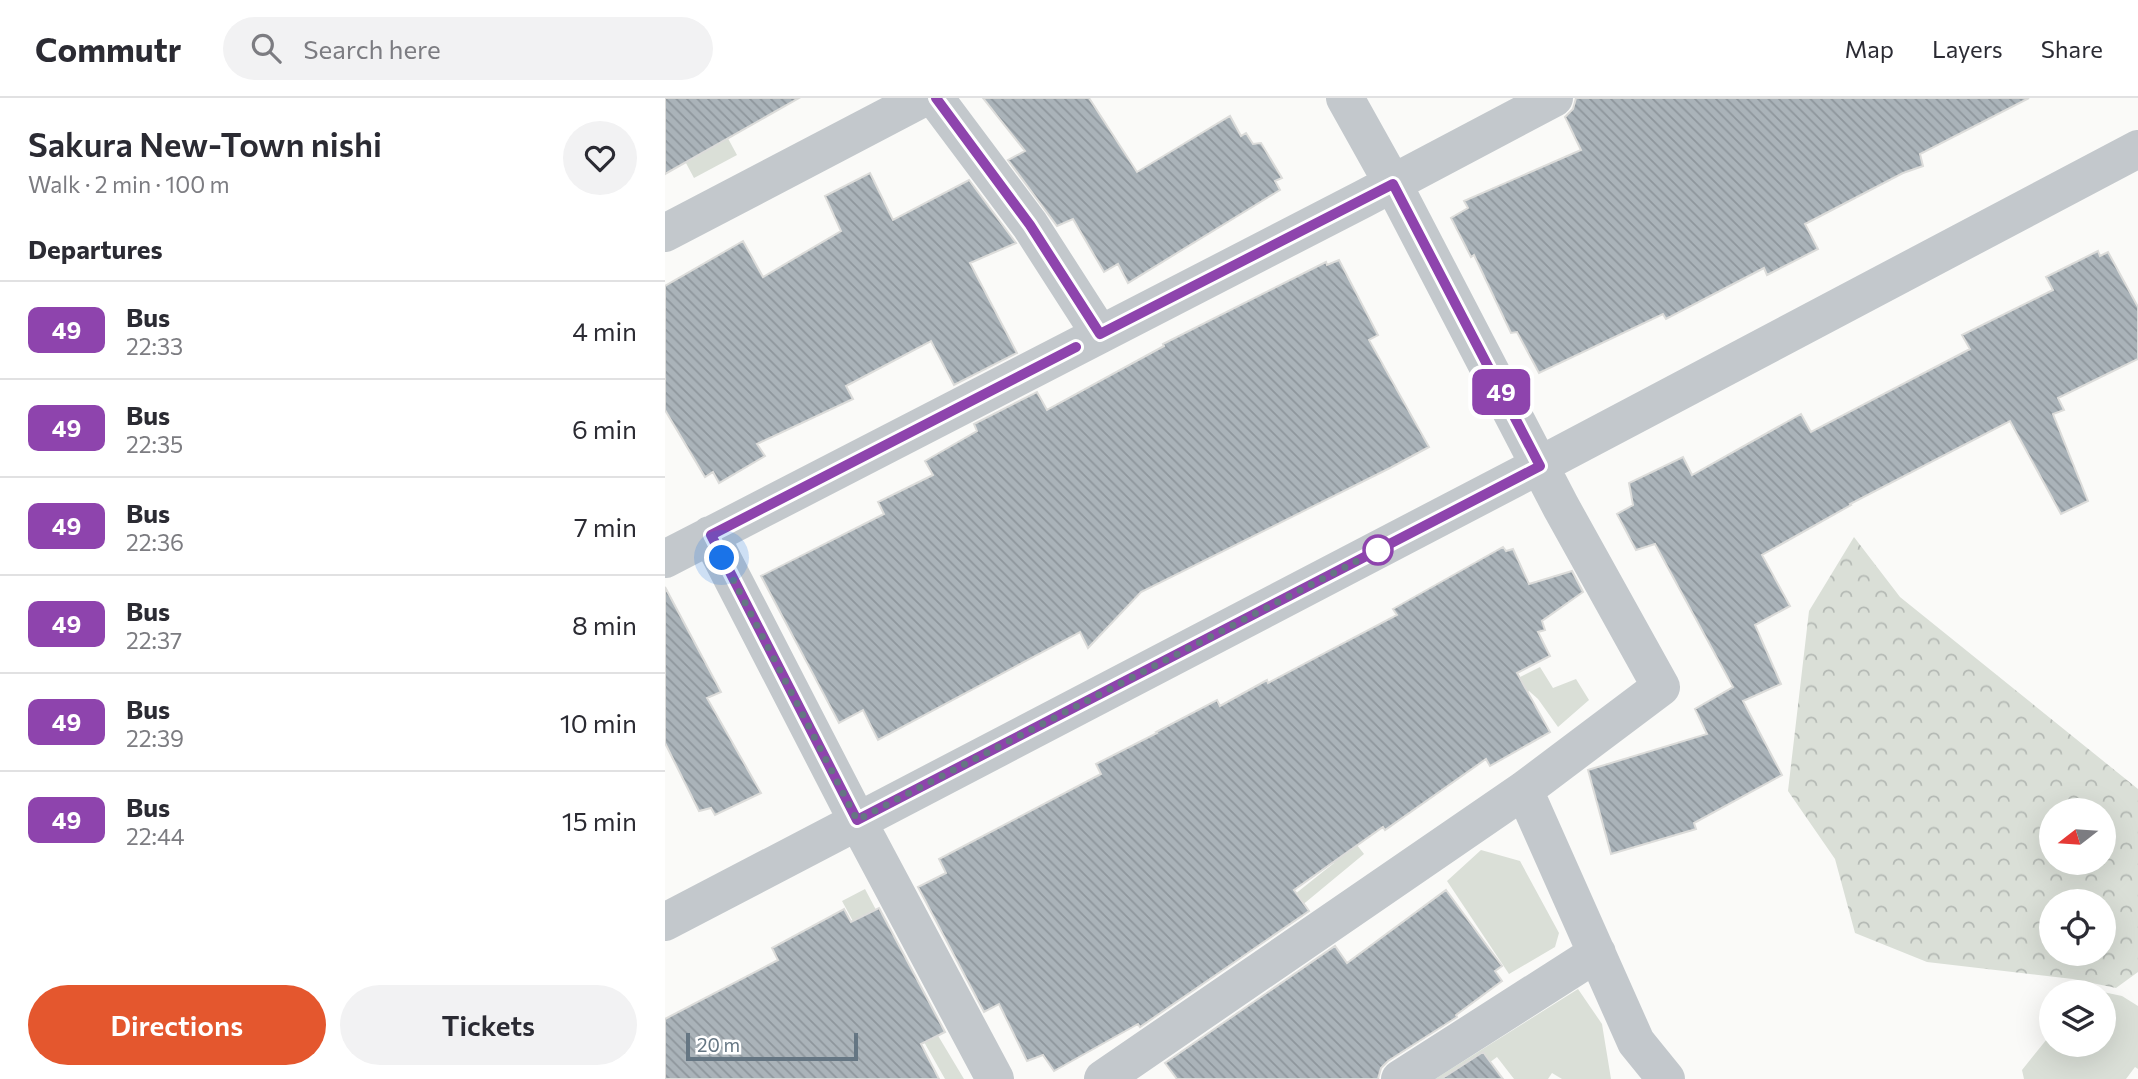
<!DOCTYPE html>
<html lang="en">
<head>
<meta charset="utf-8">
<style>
  body { margin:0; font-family:Commissioner,sans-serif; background:#f2f2f3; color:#2b2b33; height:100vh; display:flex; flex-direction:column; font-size:26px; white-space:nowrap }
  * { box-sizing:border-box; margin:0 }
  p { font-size:23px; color:#7c7c81 }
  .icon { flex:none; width:38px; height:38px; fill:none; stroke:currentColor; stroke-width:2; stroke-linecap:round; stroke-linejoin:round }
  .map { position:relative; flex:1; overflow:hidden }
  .sheet { display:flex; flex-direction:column; background:#fff; width:665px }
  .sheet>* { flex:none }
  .badge { padding:0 14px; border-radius:10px; font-size:24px; line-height:46px }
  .needle { width:46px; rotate:253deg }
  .buttons { position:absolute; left:1374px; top:700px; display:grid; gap:14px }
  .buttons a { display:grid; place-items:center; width:77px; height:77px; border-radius:50%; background:#fff; box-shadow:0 7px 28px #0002; font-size:35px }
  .scale { position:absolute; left:21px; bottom:18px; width:172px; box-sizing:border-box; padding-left:7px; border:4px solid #657683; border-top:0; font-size:19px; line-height:24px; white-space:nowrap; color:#657683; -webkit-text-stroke:5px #fff; paint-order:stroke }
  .you { position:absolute; width:35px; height:35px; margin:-18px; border:5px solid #fff; border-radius:50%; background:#1a73e8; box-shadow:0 0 0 10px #1a73e833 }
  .map>.badge { position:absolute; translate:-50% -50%; box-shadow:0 0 0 4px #fff }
  h2 { padding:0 28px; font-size:26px; line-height:63px }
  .round { display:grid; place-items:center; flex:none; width:74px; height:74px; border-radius:37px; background:#f2f2f3 }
  .headline { display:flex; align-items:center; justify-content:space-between; height:119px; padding:0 28px }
  h1 { font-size:33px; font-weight:600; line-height:52px }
  .primary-button { display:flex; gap:14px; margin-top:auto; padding:14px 28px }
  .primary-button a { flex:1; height:80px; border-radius:42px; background:#e4572e; color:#fff; font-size:28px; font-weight:600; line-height:80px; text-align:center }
  .primary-button a+a { background:#f2f2f3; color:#2b2b33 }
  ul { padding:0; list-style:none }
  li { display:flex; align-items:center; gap:21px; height:98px; padding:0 28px; border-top:2px solid #e1e1e2 }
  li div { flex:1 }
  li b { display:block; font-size:26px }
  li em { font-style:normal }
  li .badge { min-width:77px; font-weight:700; text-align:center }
  header { display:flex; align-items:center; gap:42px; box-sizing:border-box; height:98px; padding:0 35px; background:#fff; border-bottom:2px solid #e1e1e2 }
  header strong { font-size:33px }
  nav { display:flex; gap:38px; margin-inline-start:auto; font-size:24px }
  .search { width:490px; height:63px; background:#f2f2f3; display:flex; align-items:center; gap:18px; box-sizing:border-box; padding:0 24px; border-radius:38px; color:#7c7c81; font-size:26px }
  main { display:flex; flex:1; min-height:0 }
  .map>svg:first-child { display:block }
</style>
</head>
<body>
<header>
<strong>Commutr</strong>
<div class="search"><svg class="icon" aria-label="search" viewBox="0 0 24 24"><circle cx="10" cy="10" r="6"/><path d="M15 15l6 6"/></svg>Search here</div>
<nav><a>Map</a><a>Layers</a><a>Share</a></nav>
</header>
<main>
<section class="sheet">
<div class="headline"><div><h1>Sakura New-Town nishi</h1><p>Walk · 2 min · 100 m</p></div><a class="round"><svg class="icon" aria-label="heart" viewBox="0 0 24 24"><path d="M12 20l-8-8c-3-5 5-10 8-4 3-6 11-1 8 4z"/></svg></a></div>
<h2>Departures</h2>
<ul>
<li><span class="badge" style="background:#8e44ad;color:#fff">49</span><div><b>Bus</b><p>22:33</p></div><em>4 min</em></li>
<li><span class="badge" style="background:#8e44ad;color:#fff">49</span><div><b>Bus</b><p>22:35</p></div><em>6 min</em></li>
<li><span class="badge" style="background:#8e44ad;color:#fff">49</span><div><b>Bus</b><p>22:36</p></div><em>7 min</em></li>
<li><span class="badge" style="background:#8e44ad;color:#fff">49</span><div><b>Bus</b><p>22:37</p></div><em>8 min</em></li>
<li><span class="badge" style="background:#8e44ad;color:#fff">49</span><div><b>Bus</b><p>22:39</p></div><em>10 min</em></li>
<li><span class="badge" style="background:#8e44ad;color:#fff">49</span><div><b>Bus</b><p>22:44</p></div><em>15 min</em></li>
</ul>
<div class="primary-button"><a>Directions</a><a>Tickets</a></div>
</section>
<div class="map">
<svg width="1473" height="981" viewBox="0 0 1473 981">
  <defs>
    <pattern id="forest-crowns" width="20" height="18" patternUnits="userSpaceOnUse" patternTransform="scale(1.75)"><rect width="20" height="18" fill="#dadfd7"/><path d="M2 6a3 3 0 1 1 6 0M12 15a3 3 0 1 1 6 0" fill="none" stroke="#b4b9b4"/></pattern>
    <pattern id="building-back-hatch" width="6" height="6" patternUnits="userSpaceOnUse" patternTransform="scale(1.75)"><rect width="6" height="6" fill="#aab3b9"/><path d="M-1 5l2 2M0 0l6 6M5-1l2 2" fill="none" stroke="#8e969c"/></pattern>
  </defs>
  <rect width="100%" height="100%" fill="#fafaf8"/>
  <path fill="#dadfd7" d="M0 0H41L72 57 29 80 0 26Z
    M850 568 855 579 875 569 888 590 911 581 924 602 893 629 873 601 864 593 855 598Z
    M643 684 699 756 618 823 610 812 669 765 620 698Z
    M816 752 855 763 894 835 890 849 844 876 782 783Z
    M200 791 257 899 236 911 177 803Z
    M913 891 937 926 946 981H897L887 975 883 981H849L832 959 802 981H770Z
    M1438 894 1457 898 1473 908V971L1470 969 1461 981H1359L1357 972 1386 936V947H1438Z
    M257 911 299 981H280L250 928Z"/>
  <path fill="url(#forest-crowns)" fill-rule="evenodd" d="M1189 439 1235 499 1473 691V874L1451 890 1408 881 1262 864 1190 835 1170 761 1123 693 1144 513ZM1386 712H1438V765H1386ZM1386 803H1438V856H1386Z"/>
  <path fill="url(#building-back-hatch)" stroke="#dcdcda" stroke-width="2" d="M0 0H134L0 76Z
    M318 0H424L472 74 565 18 576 38 581 35 588 46 596 45 617 80 610 83 615 92 463 185 453 166 439 174 408 121 392 128 343 62 360 53Z
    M911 0H1364L1255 56 1258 68 1238 75 1140 126 1153 151 1102 177 1099 170 1001 221 998 216 874 275 852 234 846 235 809 157 806 159 786 120 803 110 799 103 916 52 900 19 908 11Z
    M205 75 228 122 304 82 351 145 305 165 352 255 289 287 266 243 181 288 188 301 92 346 100 358 54 385 48 374 40 379 0 312V188L78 143 98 179 176 133 160 98Z
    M1433 153 1435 158 1443 154 1473 209V261L1393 300 1399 312 1388 316 1423 403 1396 416 1345 323 1185 406 1186 407 1097 457 1125 508 1090 527 1116 586 1078 603 1117 677 1029 725 1031 731 946 756 923 672 1042 636 1030 611 1068 589 990 446 971 452 952 416 968 407 964 385 1018 359 1027 377 1136 316 1146 334 1305 251 1297 237 1388 192 1381 179Z
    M674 162 713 237 704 242 764 349 725 370 476 494 423 550 415 534 213 642 198 612 174 625 96 478 219 416 213 404 268 377 260 363 312 333 309 326 372 294 382 312 499 248 498 246 661 164 662 167Z
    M838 449 841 453 848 451 864 486 907 473 918 494 877 523 880 532 873 534 885 558 852 575 885 634 825 668 821 661 720 732 718 729 629 792 644 813 475 929 473 926 389 973 378 957 362 963 334 906 319 914 253 789 281 775 274 761 436 676 431 666 492 635 491 634 552 602 555 608 602 582 603 585 732 517 728 511Z
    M0 489 56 594 42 600 96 695 50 717 46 710 34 713 0 645Z
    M781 792 837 868 830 873 837 883 791 917 792 919 723 963 716 970 713 981H512L500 965 670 848 682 865Z
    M214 810 280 934 256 946 274 981H0V921L113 862 107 850 179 811 186 824Z
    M818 954 838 981H776Z"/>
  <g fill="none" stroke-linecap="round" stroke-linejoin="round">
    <path stroke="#c3c8cc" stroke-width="38" d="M270 0 365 127 435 236
      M0 135 258 0
      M45 437 192 722 330 981
      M0 461 698 101 889 0
      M859 692 971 944 1001 981
      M0 824 875 367 1473 51
      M438 981 859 692 996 589 896 409 728 86 680 0
      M735 981 932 855"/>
  </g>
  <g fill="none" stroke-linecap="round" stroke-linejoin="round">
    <defs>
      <path id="line" d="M271 0 365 127 435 236 728 86 875 368 192 722 46 437 411 249"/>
    </defs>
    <use href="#line" stroke="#fff" stroke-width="16"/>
    <use href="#line" stroke="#8e44ad" stroke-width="10"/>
    <path stroke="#657683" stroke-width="7" stroke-dasharray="0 12.6" d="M57 460 192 722 713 452"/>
  </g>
  <circle fill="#fff" stroke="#8e44ad" stroke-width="3.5" cx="713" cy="452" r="14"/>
</svg>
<div class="buttons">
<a><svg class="needle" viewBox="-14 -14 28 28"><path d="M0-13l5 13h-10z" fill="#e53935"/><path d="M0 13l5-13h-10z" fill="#7c7c81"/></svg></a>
<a><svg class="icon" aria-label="locate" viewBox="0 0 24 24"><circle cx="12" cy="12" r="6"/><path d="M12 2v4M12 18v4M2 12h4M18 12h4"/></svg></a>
<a><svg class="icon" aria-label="layers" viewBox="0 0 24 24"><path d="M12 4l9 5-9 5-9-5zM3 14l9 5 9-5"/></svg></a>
</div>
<div class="scale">20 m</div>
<div class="you" style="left:57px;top:460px"></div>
<b class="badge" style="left:836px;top:294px;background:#8e44ad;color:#fff">49</b>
</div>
</main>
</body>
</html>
